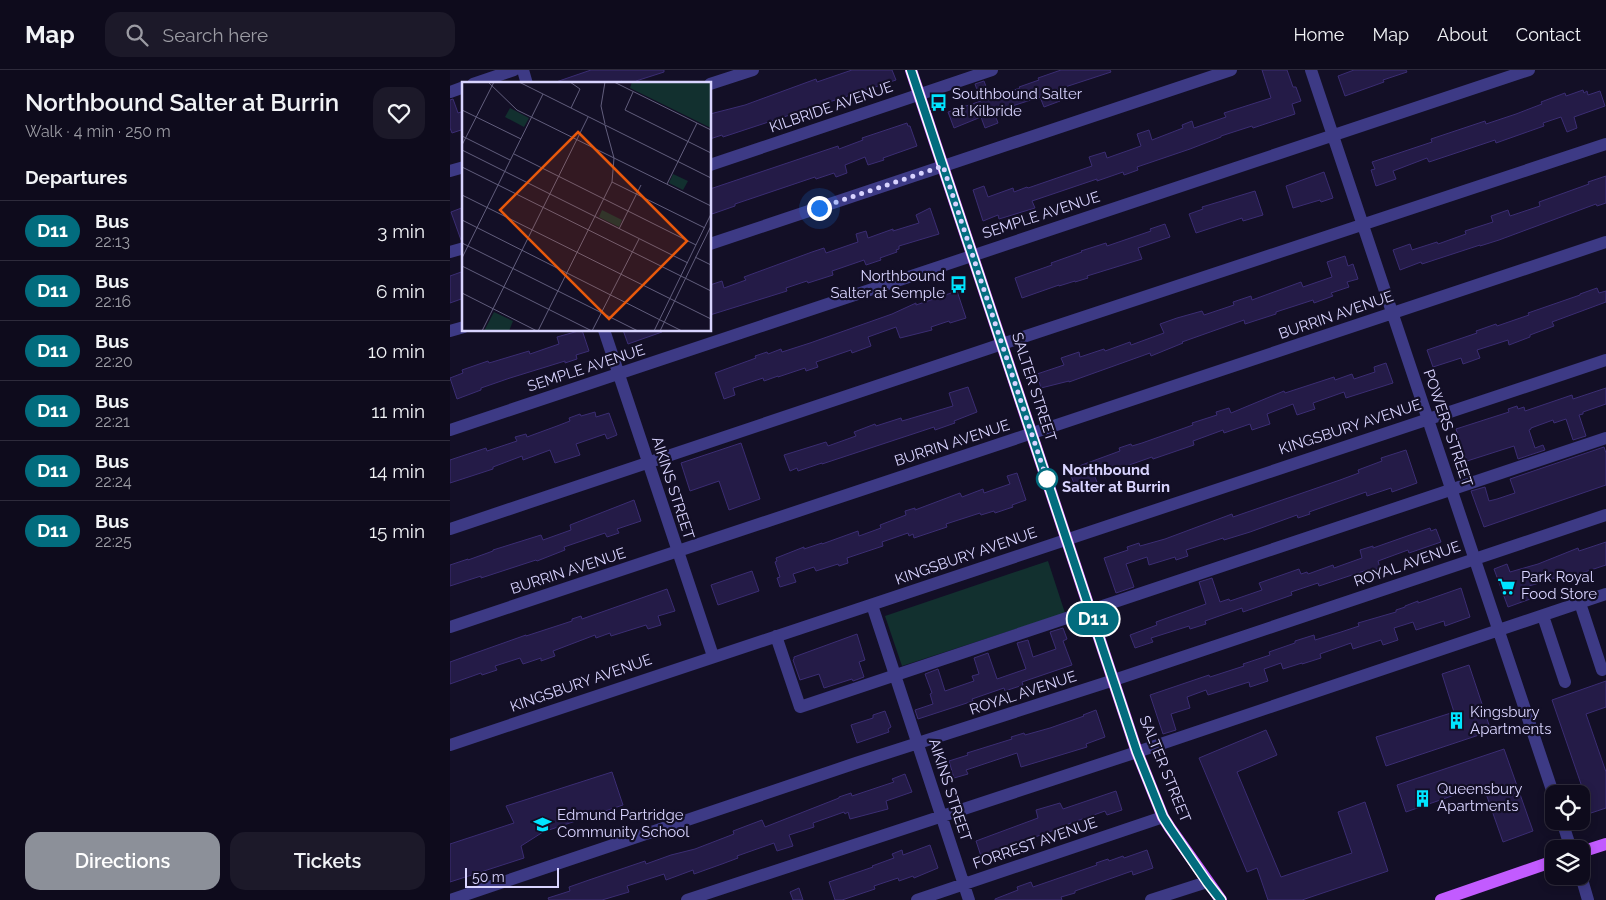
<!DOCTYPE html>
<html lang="en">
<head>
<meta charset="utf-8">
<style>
  body { margin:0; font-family:Raleway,sans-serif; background:#1c1929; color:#f1f3f6; height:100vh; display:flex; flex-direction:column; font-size:19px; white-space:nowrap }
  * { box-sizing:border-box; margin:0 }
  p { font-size:16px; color:#9b9ba3 }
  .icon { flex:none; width:28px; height:28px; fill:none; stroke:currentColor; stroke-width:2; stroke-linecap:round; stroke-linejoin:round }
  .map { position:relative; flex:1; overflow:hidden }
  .drawer { display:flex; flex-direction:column; background:#0e0b1c; width:450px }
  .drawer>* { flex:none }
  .badge { padding:0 10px; border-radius:16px; font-size:18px; line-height:32px }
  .buttons { position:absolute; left:1095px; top:715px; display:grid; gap:10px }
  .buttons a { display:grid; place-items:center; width:45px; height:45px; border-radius:10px; background:#0e0b1c; box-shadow:0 2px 8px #0003,0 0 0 1px #2e2b3b; font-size:25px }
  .scale { position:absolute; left:15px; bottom:12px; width:94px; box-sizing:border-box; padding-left:5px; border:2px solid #d9d4ff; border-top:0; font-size:14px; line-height:18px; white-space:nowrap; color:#d9d4ff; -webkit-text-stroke:4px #130f26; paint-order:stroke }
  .you { position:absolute; width:25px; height:25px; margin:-12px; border:4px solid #fff; border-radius:50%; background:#1a73e8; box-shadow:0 0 0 8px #1a73e833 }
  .map>.badge { position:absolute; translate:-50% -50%; box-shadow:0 0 0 2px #fff }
  h2 { padding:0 25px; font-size:19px; line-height:45px }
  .round { display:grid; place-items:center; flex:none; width:52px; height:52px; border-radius:15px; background:#1c1929 }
  .headline { display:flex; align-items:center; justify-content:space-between; height:85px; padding:0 25px }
  h1 { font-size:24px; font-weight:600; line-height:38px }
  .cta { display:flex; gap:10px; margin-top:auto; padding:10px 25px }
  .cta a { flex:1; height:58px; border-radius:15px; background:#8c9099; color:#fff; font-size:20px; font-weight:600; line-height:58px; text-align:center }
  .cta a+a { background:#1c1929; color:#f1f3f6 }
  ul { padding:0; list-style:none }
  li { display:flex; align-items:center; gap:15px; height:60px; padding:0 25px; border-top:1px solid #2e2b3b }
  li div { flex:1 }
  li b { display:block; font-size:19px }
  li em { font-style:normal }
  li .badge { min-width:55px; font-weight:700; text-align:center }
  header { display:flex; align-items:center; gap:30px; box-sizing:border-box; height:70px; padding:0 25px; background:#0e0b1c; border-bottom:1px solid #2e2b3b }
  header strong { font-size:24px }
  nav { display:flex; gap:28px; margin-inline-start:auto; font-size:18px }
  .search { width:350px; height:45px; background:#1c1929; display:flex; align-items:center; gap:12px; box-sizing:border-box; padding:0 18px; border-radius:15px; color:#9b9ba3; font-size:19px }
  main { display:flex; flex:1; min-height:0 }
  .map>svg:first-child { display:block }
</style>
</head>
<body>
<header>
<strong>Map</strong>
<div class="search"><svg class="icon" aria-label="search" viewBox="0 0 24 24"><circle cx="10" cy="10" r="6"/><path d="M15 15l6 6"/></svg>Search here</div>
<nav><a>Home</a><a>Map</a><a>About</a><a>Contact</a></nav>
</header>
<main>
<section class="drawer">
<div class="headline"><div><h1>Northbound Salter at Burrin</h1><p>Walk · 4 min · 250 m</p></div><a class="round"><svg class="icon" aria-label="heart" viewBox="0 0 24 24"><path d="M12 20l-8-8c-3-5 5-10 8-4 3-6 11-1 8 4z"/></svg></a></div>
<h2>Departures</h2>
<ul>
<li><span class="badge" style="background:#026c7e;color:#fff">D11</span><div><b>Bus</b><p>22:13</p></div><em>3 min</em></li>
<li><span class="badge" style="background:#026c7e;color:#fff">D11</span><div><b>Bus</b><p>22:16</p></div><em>6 min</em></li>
<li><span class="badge" style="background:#026c7e;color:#fff">D11</span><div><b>Bus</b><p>22:20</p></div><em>10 min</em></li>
<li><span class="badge" style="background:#026c7e;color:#fff">D11</span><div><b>Bus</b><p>22:21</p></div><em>11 min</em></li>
<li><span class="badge" style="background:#026c7e;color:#fff">D11</span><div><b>Bus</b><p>22:24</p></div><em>14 min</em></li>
<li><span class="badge" style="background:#026c7e;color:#fff">D11</span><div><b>Bus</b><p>22:25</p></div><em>15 min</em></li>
</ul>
<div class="cta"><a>Directions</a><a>Tickets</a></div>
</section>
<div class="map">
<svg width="1156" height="830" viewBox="0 0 1156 830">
  <rect width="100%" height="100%" fill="#130f26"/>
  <path fill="#12302f" d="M598 491 615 543 452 596 435 546Z"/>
  <path fill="#241b47" stroke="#3b2d73" d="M141 0H214V2L186 11 187 14H173L172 11 163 14H106V12Z
    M402 0H442L446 10 273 67 272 65 260 69V44L295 35 366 9 367 12Z
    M611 0H660L661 2 606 20 610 31 594 37 590 27 544 42 548 53 535 58 531 47 504 58 498 42 531 31 525 14 534 11 540 28 570 18 569 17 589 10 588 8Z
    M812 0H837L843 17H846L851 31 842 34 845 44 803 58 802 56 771 66V67L740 79 687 97 688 100 674 105 673 102 647 111V109L582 131 585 138 549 149 548 145 533 151 523 120 534 116 538 127 563 118 564 122 577 117 578 118 642 96 639 87 655 82 657 88 691 76 687 64 699 60 702 70 733 58 732 55 742 51 744 58 776 47 774 43 821 28Z
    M904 0H956L957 2 933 10 934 12 895 26 888 6Z
    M1133 20 1134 23 1137 21 1138 25 1150 21 1155 36 1124 47 1127 58 1117 62 1111 47 1093 53 1094 56 1046 73 1045 70 979 92 977 88 943 101 946 109 926 116 921 100 925 99 922 92 982 72 981 69 1035 51 1036 54 1066 44 1092 34 1091 32 1115 23 1116 26Z
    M3 29 8 43 14 41V59L2 63 0 58V30Z
    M457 53 458 56H460L467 76 433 88 434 90 418 95 415 87 395 95 397 103 386 107 384 103 366 109 365 107 285 134V136L262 144 260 138V119L388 76 389 79 413 70 412 68Z
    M874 102 883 128 871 132 870 130 843 138 836 116Z
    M1156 106V133L1147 136 1146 134 1049 170 1030 176V175L972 194 971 192 950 200 943 180 960 174 962 180 987 172 988 174 1016 164 1015 161 1043 152 1041 146 1058 140 1060 146 1090 136 1089 132 1139 114 1138 112Z
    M805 121 813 145 793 151 792 148 746 163 739 144 753 139 752 137Z
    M14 137V170H11L1 142Z
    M480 138 489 164 449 176V179L446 180 447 182 430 188 431 190 416 195 414 190 382 201 383 205 358 213 357 211 336 218 337 221 260 245V215L272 211 274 218 296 210 294 207 362 182 374 178 376 183 408 172 406 164 416 161 418 168 443 159V161L469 153 466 145Z
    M715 154 720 167 688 178 692 189 637 206 638 208 625 212V211L609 216V215L572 228 565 208 602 195 601 193 632 182 631 181 656 173 657 176 701 161 700 159Z
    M895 186 898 196 903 194 908 209 897 212 899 217 881 223 883 226 864 233 863 230 826 242V244L795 254 794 250 732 272 733 273 701 286 700 283 619 312V311L591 318 587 304 614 295 611 288 629 282 630 287 654 279 655 281 680 272 681 275 714 263 710 254 727 248 752 241 754 245 784 235 783 232 801 226 802 230 851 212 853 217 882 207 877 192Z
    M14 201V228L0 233V206Z
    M1147 218 1149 223 1156 221V232L1102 252 1104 256 1080 265V267L1059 275 1058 270 1027 280 1030 288 1013 294 1011 288 983 297 977 280 1027 263 1026 261 1046 254 1047 256 1079 245 1078 243 1130 225V224Z
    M507 221 516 248 500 253 499 251 481 257 482 260 450 268 446 257 418 267 421 276 402 283 401 280 366 292 368 297 356 301 355 298 328 307V306L314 311 313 308 283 318 285 325 274 329 265 303 306 288 305 286 317 282 318 284 331 279 332 282 360 273 442 244 466 233V235Z
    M132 260 139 281 126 285 127 289 115 293V291L60 308 31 318V320L7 329 0 308 13 303 12 300 38 291 39 293 79 281 80 284 109 274 107 267Z
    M173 260H212V262L178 274Z
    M936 293 943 313 896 328 894 322 863 333 865 339 847 345 843 334 817 344 820 354 802 360 800 354 774 363 773 360 743 371 744 375 703 389 702 387 645 407 647 412 626 419 620 403 630 400 629 396 670 381 669 378 681 374 682 376 692 373 743 355 742 353 767 345 766 342 779 338 781 343 834 321 835 323 884 307 885 310 902 304 904 309 925 302 924 297Z
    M518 317 527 342 504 351 505 353 485 360 484 357 372 394V393L348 401 347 398 340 401 334 385 376 372 378 376 406 366 404 362 425 354 426 356 451 348 452 351 503 336 499 323Z
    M1156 318V334L1133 342V344L1129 345 1136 366 1123 370 1116 349 1104 353 1103 350 1081 358V359L1079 360 1085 378 1093 375 1095 380 1068 389 1064 376 1017 391 1006 359 1059 342 1058 339 1067 336 1068 339 1074 337 1075 341 1122 325 1123 329Z
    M145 342 146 347 159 343 167 365 157 369 155 364 126 374 130 385 105 393 100 380 73 390 72 386 43 397V399L0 413V390L36 378 37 381 67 371 65 367 76 364 77 367 107 356 120 351 119 348 130 344 131 346Z
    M291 373 310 429 279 440 269 411 240 421 231 393Z
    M1154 377 1156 383V415L1034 457 1021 421 1035 417 1039 431 1047 429 1065 423 1060 409Z
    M956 380 967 413 942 422 941 418 917 426 916 422 859 442 860 444 848 448 847 445 800 462 774 470 773 468 736 480 738 486 726 490 725 487 699 495 697 487 676 494 684 517 666 523 654 488 678 480 677 477 689 473 690 476 715 469 782 444 783 447 890 410 909 403 908 400 932 391 931 388Z
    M567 403 576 430 562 435 563 437 545 443 544 441 531 445 530 443 496 454 497 457 464 468 463 464 459 466 458 463 432 472 433 476 397 488 398 493 389 496 388 494 366 501 364 497 343 504 346 512 330 517 327 508 330 507 325 492 327 491 326 488 354 477V479L372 473V474L408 461 409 466 431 458 430 455 456 445 455 441 465 438V440L510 423 512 427 533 419 534 423 560 414 557 406Z
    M184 430 191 451 167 459 169 463 157 467 155 463 114 477 115 480 87 491 86 490 31 508V506L0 516V495L18 489V490L43 481V480L91 465 93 470 121 460 120 455Z
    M980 458 981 461 986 459 991 472 959 483 958 480 928 491 930 498 918 502 917 500 869 516 868 513 841 522 842 525 793 542 792 538 755 551 756 554 740 559 739 556 701 568 703 572 685 578 680 565 707 555 706 552 756 534 749 512 762 508 770 532 779 529 780 531 812 520 809 513 849 499 851 504 857 502 858 504 883 495 884 498 912 488 910 480 923 476V478Z
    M1156 472V495L1110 510 1109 507 1079 516 1083 528 1058 537 1044 499 1057 494 1060 502 1088 494 1128 478 1129 481Z
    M302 501 309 521 268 535 261 515Z
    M1011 518 1020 547 995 556 994 551 966 560 963 552 944 558 948 570 933 575 931 570 903 579 901 573 870 584 871 588 852 594V593L833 599 831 593 814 599 818 611 800 617 799 612 758 625 756 620 737 627 740 638 721 644 726 660 713 664 700 625 759 605 760 607 794 596 793 594 820 585 819 582 845 573V571L864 565 865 570 891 562 909 556 908 553 946 542V540L955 537V536L968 531V533Z
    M217 519 225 541 208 546 211 555 198 559 196 555 161 566 160 563 146 568 145 565 103 581 105 586 91 591V588L73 594 70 588 45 596 47 600 32 605 31 603 0 614V592L76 565V566L122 551V549L131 546 132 549Z
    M613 558 617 569 613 571 622 595 572 612 573 615 555 621 554 618 522 629 523 631 468 649 465 640 483 634 480 624 482 623 475 604 488 599 495 621 524 611 522 606 529 604 524 588 538 583 547 609 576 599 567 573 578 570 583 587 606 579 600 562Z
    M407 564 415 590 409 592 414 607 403 611 402 609 374 618 369 604 350 610 343 590 344 589V587Z
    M1019 595 1041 661 936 696 926 667 1004 642 992 604Z
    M1156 611V637L1136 644 1156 702V738L1141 743 1102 630Z
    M646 640 655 667 636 674 637 677 571 697 567 683 516 700 518 704 504 708 499 691 518 685 517 683 562 669 561 667 574 663 575 665 600 658 634 646 633 645Z
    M435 641 441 657 438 659 439 662 407 673 401 655 423 648V645Z
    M816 660 827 685 787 702 831 807 902 783 888 742 915 732 938 801 852 830H818L807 798 797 802 749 688Z
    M1054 679 1083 761 1053 772 1033 715 956 742 947 715Z
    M162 702 173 735 93 762 71 776 74 788 0 812V774L64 753 56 736Z
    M455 704 462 722 436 731 438 739 400 749 398 742 395 744 394 742 363 753 364 757 339 765 343 776 327 781 324 773 287 786 288 788 272 794 244 804 243 800 216 810 214 804 177 816 179 822 152 830H99L98 828 120 821 119 817 139 810 195 791 196 794 221 785 245 779 284 764 283 761 312 750 315 757 389 728V727L401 723 402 726 444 712 442 709Z
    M666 721 672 740 657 745 655 741 618 754V755L577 770 578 771 531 786 526 771 588 748 586 740 610 733 613 739Z
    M480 775 488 798 464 808 463 806 449 811 448 808 424 816 425 819 392 830H385L379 812 423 797 422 796 444 788 442 784 452 780 453 785Z
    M697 780 703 798 683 805 682 801 625 821V823L611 827 612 830H545V829L568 820 567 817 581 812 583 817 647 795 646 793 658 789 659 791 673 786 674 788Z
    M349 818 353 830H343L340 822Z"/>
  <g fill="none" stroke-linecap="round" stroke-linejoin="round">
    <path stroke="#3d3a85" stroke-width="12" d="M73 0 77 14
      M861 0 1104 726
      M23 14 64 0
      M260 14 303 0
      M0 22 14 17
      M260 95 542 0
      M0 101 14 97
      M260 174 781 0
      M0 182 14 178
      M154 260 263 586
      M0 261 14 257
      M0 360 1079 0
      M0 459 552 274 1156 74
      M1130 533 1152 600
      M422 535 519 830
      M1093 546 1115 612
      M0 557 1156 172
      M326 566 350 637 1156 368
      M0 675 1156 290
      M1112 751 1121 779
      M1131 806 1138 830
      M0 830 406 693 664 610 1156 445
      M237 830 687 682 1156 524
      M467 830 713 747
      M701 830 757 812"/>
    <path stroke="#c25bff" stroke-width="12" d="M461 0 687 682 713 747 720 758 771 830
      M1131 782 1156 774
      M991 830 1104 791"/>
  </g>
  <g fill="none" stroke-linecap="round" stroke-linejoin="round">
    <defs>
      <path id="line" d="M461 0 687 682 713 747 720 758 757 812 771 830"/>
    </defs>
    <use href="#line" stroke="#fff" stroke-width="11"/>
    <use href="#line" stroke="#026c7e" stroke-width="8"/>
    <path stroke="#d9d4ff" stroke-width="5" stroke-dasharray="0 9" d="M369 138 493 96 599 416 597 409"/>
  </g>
  <defs>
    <symbol id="bus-bare" viewBox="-9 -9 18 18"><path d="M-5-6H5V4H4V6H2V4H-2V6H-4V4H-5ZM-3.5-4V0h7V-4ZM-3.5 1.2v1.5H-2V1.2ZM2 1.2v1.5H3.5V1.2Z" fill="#00e5ff" stroke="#130f26" stroke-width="2.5" paint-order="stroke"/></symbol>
    <symbol id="supermarket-bare" viewBox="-9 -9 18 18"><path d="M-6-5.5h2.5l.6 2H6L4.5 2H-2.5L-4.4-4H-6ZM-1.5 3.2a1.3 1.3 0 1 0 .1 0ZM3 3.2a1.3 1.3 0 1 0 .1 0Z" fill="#00e5ff" stroke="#130f26" stroke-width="2.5" paint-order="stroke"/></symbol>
    <symbol id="building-bare" viewBox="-9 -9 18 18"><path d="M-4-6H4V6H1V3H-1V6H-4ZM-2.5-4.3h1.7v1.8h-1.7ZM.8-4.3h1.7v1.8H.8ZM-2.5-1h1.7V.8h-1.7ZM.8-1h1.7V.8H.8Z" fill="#00e5ff" stroke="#130f26" stroke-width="2.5" paint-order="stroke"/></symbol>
    <symbol id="school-bare" viewBox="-9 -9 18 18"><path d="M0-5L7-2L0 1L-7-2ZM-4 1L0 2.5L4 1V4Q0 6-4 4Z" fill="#00e5ff" stroke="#130f26" stroke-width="2.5" paint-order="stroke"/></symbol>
  </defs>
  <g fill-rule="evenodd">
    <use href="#bus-bare" x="476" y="20" width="25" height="25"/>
    <use href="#bus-bare" x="496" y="202" width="25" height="25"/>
    <use href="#supermarket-bare" x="1044" y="504" width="25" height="25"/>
    <use href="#building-bare" x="994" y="638" width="25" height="25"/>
    <use href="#building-bare" x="960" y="716" width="25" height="25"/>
    <use href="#school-bare" x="80" y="742" width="25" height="25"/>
  </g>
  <circle fill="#fff" stroke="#026c7e" stroke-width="2.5" cx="597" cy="409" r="10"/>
  <g text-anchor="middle" stroke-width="4.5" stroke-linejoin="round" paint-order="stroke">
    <g font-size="15" fill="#d9d4ff" stroke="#130f26" text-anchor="start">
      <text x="502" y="29">Southbound Salter<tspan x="502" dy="17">at Kilbride</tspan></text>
      <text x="495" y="211" text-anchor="end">Northbound<tspan x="495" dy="17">Salter at Semple</tspan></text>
      <text x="1071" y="512">Park Royal<tspan x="1071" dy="17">Food Store</tspan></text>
      <text x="1020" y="647">Kingsbury<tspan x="1020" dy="17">Apartments</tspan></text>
      <text x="987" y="724">Queensbury<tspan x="987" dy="17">Apartments</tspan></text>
      <text x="107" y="750">Edmund Partridge<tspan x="107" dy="17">Community School</tspan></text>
    </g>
    <g font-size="15" fill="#d9d4ff" stroke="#130f26">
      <text transform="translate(381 37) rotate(-19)" y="5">KILBRIDE AVENUE</text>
      <text transform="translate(591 145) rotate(-18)" y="5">SEMPLE AVENUE</text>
      <text transform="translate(886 245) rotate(-19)" y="5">BURRIN AVENUE</text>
      <text transform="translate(136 298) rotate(-18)" y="5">SEMPLE AVENUE</text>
      <text transform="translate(584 317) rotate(72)" y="5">SALTER STREET</text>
      <text transform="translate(900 357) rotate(-18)" y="5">KINGSBURY AVENUE</text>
      <text transform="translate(998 358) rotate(71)" y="5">POWERS STREET</text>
      <text transform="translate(502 373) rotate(-18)" y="5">BURRIN AVENUE</text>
      <text transform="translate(223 418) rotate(72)" y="5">AIKINS STREET</text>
      <text transform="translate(516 486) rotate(-19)" y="5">KINGSBURY AVENUE</text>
      <text transform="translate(957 494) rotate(-19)" y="5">ROYAL AVENUE</text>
      <text transform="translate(118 501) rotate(-18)" y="5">BURRIN AVENUE</text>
      <text transform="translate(131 613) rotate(-19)" y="5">KINGSBURY AVENUE</text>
      <text transform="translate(573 623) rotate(-18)" y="5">ROYAL AVENUE</text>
      <text transform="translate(715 699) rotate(68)" y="5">SALTER STREET</text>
      <text transform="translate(500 720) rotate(72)" y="5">AIKINS STREET</text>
      <text transform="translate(585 773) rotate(-19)" y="5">FORREST AVENUE</text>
    </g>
    <g font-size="15" font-weight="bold" fill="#d9d4ff" stroke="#130f26" text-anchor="start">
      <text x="612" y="405">Northbound<tspan x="612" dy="17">Salter at Burrin</tspan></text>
    </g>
  </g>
  <g transform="translate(12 12)">
    <rect width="249" height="249" fill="#130f26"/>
    <path d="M170 0H249V46L168 6ZM48 26 67 36 62 45 43 35ZM211 92 226 99 221 108 207 101ZM140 128 160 138 157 145 137 135ZM32 230 51 239 47 249H22Z" fill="#12302f"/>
    <path fill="none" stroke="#625e7d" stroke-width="1" d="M26 0 55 28 249 124M57 0 249 96M108 0 118 7 109 26M152 0 249 48M171 10 163 28 249 71M0 28 59 57M143 42 139 24 143 0M0 54 48 78M0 63 32 0M0 68 226 181M52 72 234 163M0 85 249 209M150 100 243 146M205 102 235 41M0 113 249 237M0 138 220 249M157 147 179 103M0 161 176 249M233 175 249 183M0 176 81 12M0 184 130 249M0 211 75 249M20 249 126 35M76 249 150 100 152 76 143 43M130 249 177 157M192 249 249 132M198 249 249 144"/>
    <path fill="#e8590c" fill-opacity="0.15" stroke="#e8590c" stroke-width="2.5" d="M116 50 225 159 147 237 38 128Z"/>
    <rect width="249" height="249" fill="none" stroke="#d9d4ff" stroke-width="2.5"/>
  </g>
</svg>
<div class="buttons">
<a><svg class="icon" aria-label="locate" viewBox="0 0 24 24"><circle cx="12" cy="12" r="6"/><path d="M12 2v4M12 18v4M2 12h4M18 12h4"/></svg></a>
<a><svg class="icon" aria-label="layers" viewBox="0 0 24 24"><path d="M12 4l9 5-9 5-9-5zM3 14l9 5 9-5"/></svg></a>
</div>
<div class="scale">50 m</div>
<div class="you" style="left:369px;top:138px"></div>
<b class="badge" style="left:643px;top:549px;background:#026c7e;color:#fff">D11</b>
</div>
</main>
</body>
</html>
